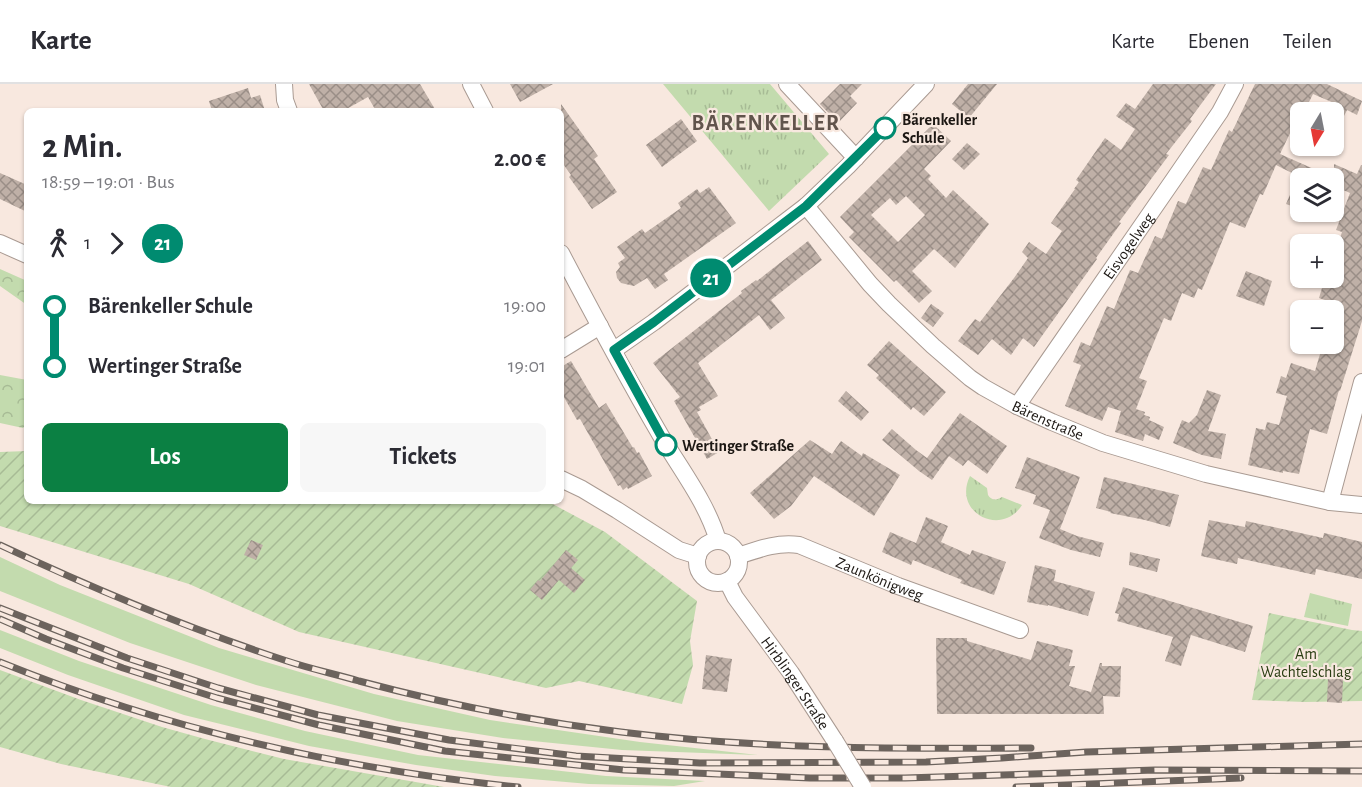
<!DOCTYPE html>
<html lang="de">
<head>
<meta charset="utf-8">
<style>
  body { margin:0; font-family:"Alegreya Sans",sans-serif; background:#f7f7f7; color:#2b2b33; height:100vh; display:flex; flex-direction:column; font-size:22px; white-space:nowrap }
  * { box-sizing:border-box; margin:0 }
  p { font-size:20px; color:#7c7c81 }
  .icon { flex:none; width:33px; height:33px; fill:none; stroke:currentColor; stroke-width:2; stroke-linecap:round; stroke-linejoin:round }
  .map { position:relative; flex:1; overflow:hidden }
  .details { position:absolute; left:24px; top:24px; width:540px; height:396px; display:flex; flex-direction:column; background:#fff; border-radius:9px; box-shadow:0 2px 4px #0004 }
  .details>* { flex:none }
  .badge { padding:0 12px; border-radius:20px; font-size:21px; line-height:39px }
  .needle { width:39px; rotate:190deg }
  .controls { position:absolute; left:1290px; top:18px; display:grid; gap:12px }
  .controls a { display:grid; place-items:center; width:54px; height:54px; border-radius:9px; background:#fff; box-shadow:0 2px 4px #0004; font-size:30px }
  .map>.badge { position:absolute; translate:-50% -50%; box-shadow:0 0 0 3px #fff }
  .legs { display:flex; align-items:center; gap:9px; height:66px; padding:0 18px; font-size:20px }
  .legs p { margin-inline-start:auto }
  .summary { display:flex; align-items:center; justify-content:space-between; height:102px; padding:0 18px }
  h1 { font-size:33px; font-weight:600; line-height:45px }
  .cta { display:flex; gap:12px; margin-top:auto; padding:12px 18px }
  .cta a { flex:1; height:69px; border-radius:9px; background:#0b8043; color:#fff; font-size:24px; font-weight:600; line-height:69px; text-align:center }
  .cta a+a { background:#f7f7f7; color:#2b2b33 }
  ul { padding:0 18px; list-style:none }
  li { display:flex; align-items:center; gap:21px; height:60px; font-size:22px }
  li i { display:grid; place-items:center; width:9px; height:100%; margin:0 8px; background:currentColor }
  li i::after { content:''; width:15px; height:15px; margin:-8px; border:4px solid; border-radius:50%; background:#fff }
  li p { margin-inline-start:auto }
  li:first-child i { background:linear-gradient(#0000 50%,currentColor 0) }
  li:last-child i { background:linear-gradient(currentColor 50%,#0000 0) }
  header { display:flex; align-items:center; gap:36px; box-sizing:border-box; height:84px; padding:0 30px; background:#fff; border-bottom:2px solid #e1e1e2 }
  header strong { font-size:28px }
  nav { display:flex; gap:33px; margin-inline-start:auto; font-size:21px }
  .map>svg:first-child { display:block }
</style>
</head>
<body>
<header>
<strong>Karte</strong>
<nav><a>Karte</a><a>Ebenen</a><a>Teilen</a></nav>
</header>
<div class="map">
<svg width="1362" height="703" viewBox="0 0 1362 703">
  <defs>
    <pattern id="forest-crowns" width="20" height="18" patternUnits="userSpaceOnUse" patternTransform="scale(1.5)"><rect width="20" height="18" fill="#c3dbae"/><path d="M2 6a3 3 0 1 1 6 0M12 15a3 3 0 1 1 6 0" fill="none" stroke="#a7bb95"/></pattern>
    <pattern id="park-tufts" width="24" height="20" patternUnits="userSpaceOnUse" patternTransform="scale(1.5)"><rect width="24" height="20" fill="#c3dbae"/><path d="M3 7l-1-3M5 7V3M7 7l1-3M15 17l-1-3M17 17v-4M19 17l1-3" fill="none" stroke="#a7bb95"/></pattern>
    <pattern id="garden-furrows" width="10" height="10" patternUnits="userSpaceOnUse" patternTransform="scale(1.5)"><rect width="10" height="10" fill="#c3dbae"/><path d="M-1 1l2-2M0 10L10 0M9 11l2-2" fill="none" stroke="#a7bb95"/></pattern>
    <pattern id="building-cross-hatch" width="8" height="8" patternUnits="userSpaceOnUse" patternTransform="scale(1.5)"><rect width="8" height="8" fill="#bfb0a7"/><path d="M0 0l8 8M0 8l8-8" fill="none" stroke="#9a8e87"/></pattern>
  </defs>
  <rect width="100%" height="100%" fill="#f8e8df"/>
  <path fill="#c3dbae" d="M0 473 60 501 219 564 374 610 490 636 640 658 758 671 622 666 503 654 397 637 256 601 130 559 0 507Z
    M0 546 79 577 211 621 305 647 418 671 606 692 705 697 674 702 589 700 495 692 416 681 309 662 184 631 68 591 0 564Z"/>
  <path fill="url(#forest-crowns)" d="M0 185 27 197V221L0 202Z
    M0 291 27 296V340L23 344 0 339Z"/>
  <path fill="url(#park-tufts)" d="M663 0H770L829 70 769 127Z
    M970 392 987 404 988 411C991 416 996 417 1002 413L1022 421C1001 454 952 428 970 392Z
    M1310 509 1352 520 1348 542 1304 533Z"/>
  <path fill="url(#garden-furrows)" d="M27 367V417H547L605 448 697 517 690 557 693 581 682 620 579 597 546 604 299 548 189 500 0 442V368Z
    M1269 529 1352 546 1362 547V617L1305 618 1252 616Z
    M0 586 81 616 162 643 205 655 284 675 444 703H171L61 680 0 663Z"/>
  <path fill="url(#building-cross-hatch)" fill-rule="evenodd" d="M309 0H420L436 27H376L368 13 343 27H324Z
    M510 0H553L520 18Z
    M840 0H862L850 12 857 19 838 39 820 20Z
    M968 0H997L969 34 952 20Z
    M1153 0H1216L1190 35 1192 37 1166 70 1169 71 1119 138 1121 139 1096 174 1097 175 1034 263 1023 254 1011 271 992 255 978 271 958 257 975 235 980 238 1014 194 1028 174 1022 168 1029 158 1046 170 1062 147 1051 139 1075 105H1074L1079 98 1076 96 1105 54 1121 66 1135 45 1116 32 1126 19 1135 25Z
    M1255 0H1327L1362 17 1357 31 1347 26 1334 52V19L1313 10 1304 28H1300V35L1295 46 1292 45 1280 70 1334 94V80L1357 90 1361 81H1362V237L1340 307 1339 306 1327 350 1310 345 1299 390 1283 387V389L1248 381 1256 344 1265 346 1267 338 1279 341 1287 312 1276 309 1281 292 1286 294 1291 279 1315 287 1323 260H1334V219L1319 214 1325 194H1334V173L1342 148 1336 146 1350 109 1334 102V94H1304L1300 93V125L1286 120 1298 92 1276 81 1263 111 1260 110 1245 144 1230 138 1202 206 1198 204 1194 214 1182 209 1171 237 1164 234 1139 294 1147 297 1136 325 1145 328 1144 331 1150 333 1149 336 1164 343 1159 356 1145 350 1143 357 1115 348 1121 327 1108 323 1102 337 1065 322 1081 281 1073 278 1081 258 1090 262 1107 222 1114 225 1130 186 1138 189 1155 152 1162 155 1178 117 1186 120 1203 83 1211 86 1229 46 1232 48Z
    M248 4 251 14 260 11 265 27H221V25L212 27 209 17Z
    M561 20 598 72 594 75 617 108 592 125 569 93 571 91 561 77Z
    M681 35 697 57 662 83 646 61Z
    M933 40 951 57 924 85 931 92 928 95 946 114 953 106 989 140 955 184 934 165 912 187 932 207 919 219 896 196 894 198 849 153 854 148 840 133ZM906 112 925 131 898 158 871 131 890 114 896 121Z
    M967 59 980 70 964 86 952 75Z
    M0 89 27 101V128L0 115Z
    M709 103 736 139 664 190 668 196 655 205 647 194 634 202 621 199 617 194 616 188 620 183 618 179 625 174 617 163 642 145 645 149 681 124 678 119 697 105 700 109Z
    M808 157 822 176 771 216 785 234 770 246 759 231 698 279 718 312 699 323 701 326 697 328 719 368 707 375 674 317 680 313 653 279 742 209 741 207 756 196 757 197Z
    M1246 187 1272 197 1264 222 1236 212Z
    M931 220 944 229 933 243 921 234Z
    M889 257 946 308 924 332 913 323 911 326 876 294 879 291 867 281Z
    M571 277 599 324 606 319 633 364 634 363 637 369 639 368 652 392 628 405 627 403 623 406 620 401 618 402 580 335 577 336 561 308V283Z
    M1207 306 1221 311 1208 347 1226 350 1221 375 1202 371 1173 359 1182 336 1189 339 1197 331Z
    M846 307 869 328 861 337 838 317Z
    M960 329 1007 362 987 390 968 376 963 382 949 372 932 396 919 387 882 356 892 345 916 366 927 374Z
    M810 356 832 370 841 357 862 372 863 369 900 391 874 432 814 392 791 422 774 435 750 409Z
    M1027 373 1080 393 1060 445 1077 452 1104 459 1100 473 1071 466 1039 454 1050 426 1033 420 1036 411 1015 404Z
    M1104 393 1179 411 1170 443 1145 436 1110 429 1111 428 1096 424Z
    M926 433 948 442 941 458 970 471 972 466 1006 478 994 511 960 499 962 496 913 476 911 481 882 468 890 448 916 459Z
    M1209 436 1245 443 1246 437 1323 454 1324 449 1362 458V495L1316 485 1315 491 1238 474 1237 480 1201 472Z
    M251 456 263 461 256 476 244 471Z
    M566 466 578 476 571 484 585 496 574 509 559 496 542 516 530 506 538 496 540 497Z
    M1130 468 1160 475 1157 488 1129 481Z
    M1035 481 1056 486 1054 497 1095 508 1088 532 1048 521V522L1027 518Z
    M1123 503 1253 542 1245 568 1191 551 1181 582 1165 577 1173 553 1117 537 1119 530 1115 529Z
    M936 554H967V557L1031 576 1037 557 1073 566 1069 582H1075L1069 602 1091 608 1100 579H1102V582H1121L1120 613 1103 612 1104 630H937Z
    M706 571 732 575 727 608 702 605Z
    M1328 594 1343 595 1342 619 1327 618Z"/>
  <g fill="none" stroke-linecap="round" stroke-linejoin="round">
    <defs>
      <g id="minor">
        <path d="M284 0 285 16 289 27"/>
        <path d="M471 0 485 27"/>
        <path d="M787 0 856 74"/>
        <path id="s1" d="M806 122 870 200 889 220 933 262 970 294 983 303 1017 322 1052 338 1103 359 1206 390 1330 418 1362 421"/>
        <path d="M0 159 27 171"/>
        <path d="M561 169C593 230 626 292 661 352 681 386 707 419 718 457"/>
        <path d="M561 266 600 242"/>
        <path d="M614 266 654 238 806 122 848 82 926 0"/>
        <path id="s2" d="M1017 322 1174 95 1220 28 1235 0"/>
        <path d="M561 395 582 405 617 426 679 466 698 472"/>
        <path d="M1330 418 1362 298"/>
        <circle cx="718" cy="478" r="21"/>
        <path id="s3" d="M738 472C759 465 777 458 799 461L898 502 1020 546"/>
        <path id="s4" d="M727 497 735 513 791 589 835 657"/>
      </g>
    </defs>
    <use href="#minor" stroke="#a99a92" stroke-width="18"/>
    <use href="#minor" stroke="#fff" stroke-width="16"/>
    <defs>
      <path id="rail" d="M0 461C94 505 189 545 287 577 311 585 335 590 359 597 445 620 532 637 621 648 757 665 894 665 1031 664
        M0 524 127 574 218 604 318 631 449 656 576 672 700 679 926 678 1002 674 1086 668 1362 660
        M0 535 46 555 123 584 217 614 319 641 445 667 624 686 810 694H905L1155 686 1362 687
        M0 578C165 645 341 685 518 703
        M1016 703 1241 694"/>
    </defs>
    <use href="#rail" stroke="#6c635d" stroke-width="7"/>
    <use href="#rail" stroke="#f8e8df" stroke-width="4.5" stroke-dasharray="14" stroke-linecap="butt"/>
    <defs>
      <path id="minor-bridge" d="M835 657 863 703"/>
    </defs>
    <use href="#minor-bridge" stroke="#a99a92" stroke-width="18" stroke-linecap="butt"/>
    <use href="#minor-bridge" stroke="#fff" stroke-width="16"/>
  </g>
  <g fill="none" stroke-linecap="round" stroke-linejoin="round">
    <defs>
      <path id="line-1" d="M666 361 614 266 654 238 806 122 885 44"/>
    </defs>
    <use href="#line-1" stroke="#fff" stroke-width="14"/>
    <use href="#line-1" stroke="#008b70" stroke-width="9"/>
  </g>
  <g fill="#fff" stroke="#008b70" stroke-width="3">
    <circle cx="885" cy="44" r="10"/>
    <circle cx="666" cy="361" r="10"/>
  </g>
  <g text-anchor="middle" stroke-width="4.5" stroke-linejoin="round" paint-order="stroke">
    <g font-size="16" font-weight="bold" fill="#1c1713" stroke="#f8e8df" text-anchor="start">
      <text x="902" y="41">Bärenkeller<tspan x="902" dy="18">Schule</tspan></text>
      <text x="682" y="367">Wertinger Straße</text>
    </g>
    <g font-size="16" fill="#1c1713" stroke="#f8e8df">
      <text dy="6" stroke="none"><textPath href="#s2" startOffset="195">Eisvogelweg</textPath></text>
      <text dy="6" stroke="none"><textPath href="#s1" startOffset="327">Bärenstraße</textPath></text>
      <text dy="6" stroke="none"><textPath href="#s3" startOffset="150">Zaunkönigweg</textPath></text>
      <text dy="6" stroke="none"><textPath href="#s4" startOffset="123">Hirblinger Straße</textPath></text>
    </g>
    <g font-size="16" fill="#2a3e13" stroke="#f8e8df">
      <text x="1306" y="575">Am<tspan x="1306" dy="18">Wachtelschlag</tspan></text>
    </g>
    <g font-size="22" font-weight="bold" letter-spacing="1.5" fill="#61544c" stroke="#f8e8df">
      <text x="766" y="46">BÄRENKELLER</text>
    </g>
  </g>
</svg>
<div class="controls">
<a><svg class="needle" viewBox="-14 -14 28 28"><path d="M0-13l5 13h-10z" fill="#e53935"/><path d="M0 13l5-13h-10z" fill="#7c7c81"/></svg></a>
<a><svg class="icon" aria-label="layers" viewBox="0 0 24 24"><path d="M12 4l9 5-9 5-9-5zM3 14l9 5 9-5"/></svg></a>
<a>+</a>
<a>−</a>
</div>
<b class="badge" style="left:711px;top:194px;background:#008b70;color:#fff">21</b>
<section class="details">
<div class="summary"><div><h1>2 Min.</h1><p>18:59 – 19:01 · Bus</p></div><b>2.00 €</b></div>
<div class="legs"><svg class="icon" aria-label="walk" viewBox="0 0 24 24"><circle cx="13" cy="4" r="2"/><path d="M13 8l-2 6 4 7M11 14l-3 7M7 12l3-4h3l4 4"/></svg>1<svg class="icon" aria-label="forward" viewBox="0 0 24 24"><path d="M9 5l7 7-7 7"/></svg><b class="badge" style="background:#008b70;color:#fff">21</b></div>
<ul>
<li><i style="color:#008b70"></i><b>Bärenkeller Schule</b><p>19:00</p></li>
<li><i style="color:#008b70"></i><b>Wertinger Straße</b><p>19:01</p></li>
</ul>
<div class="cta"><a>Los</a><a>Tickets</a></div>
</section>
</div>
</body>
</html>
